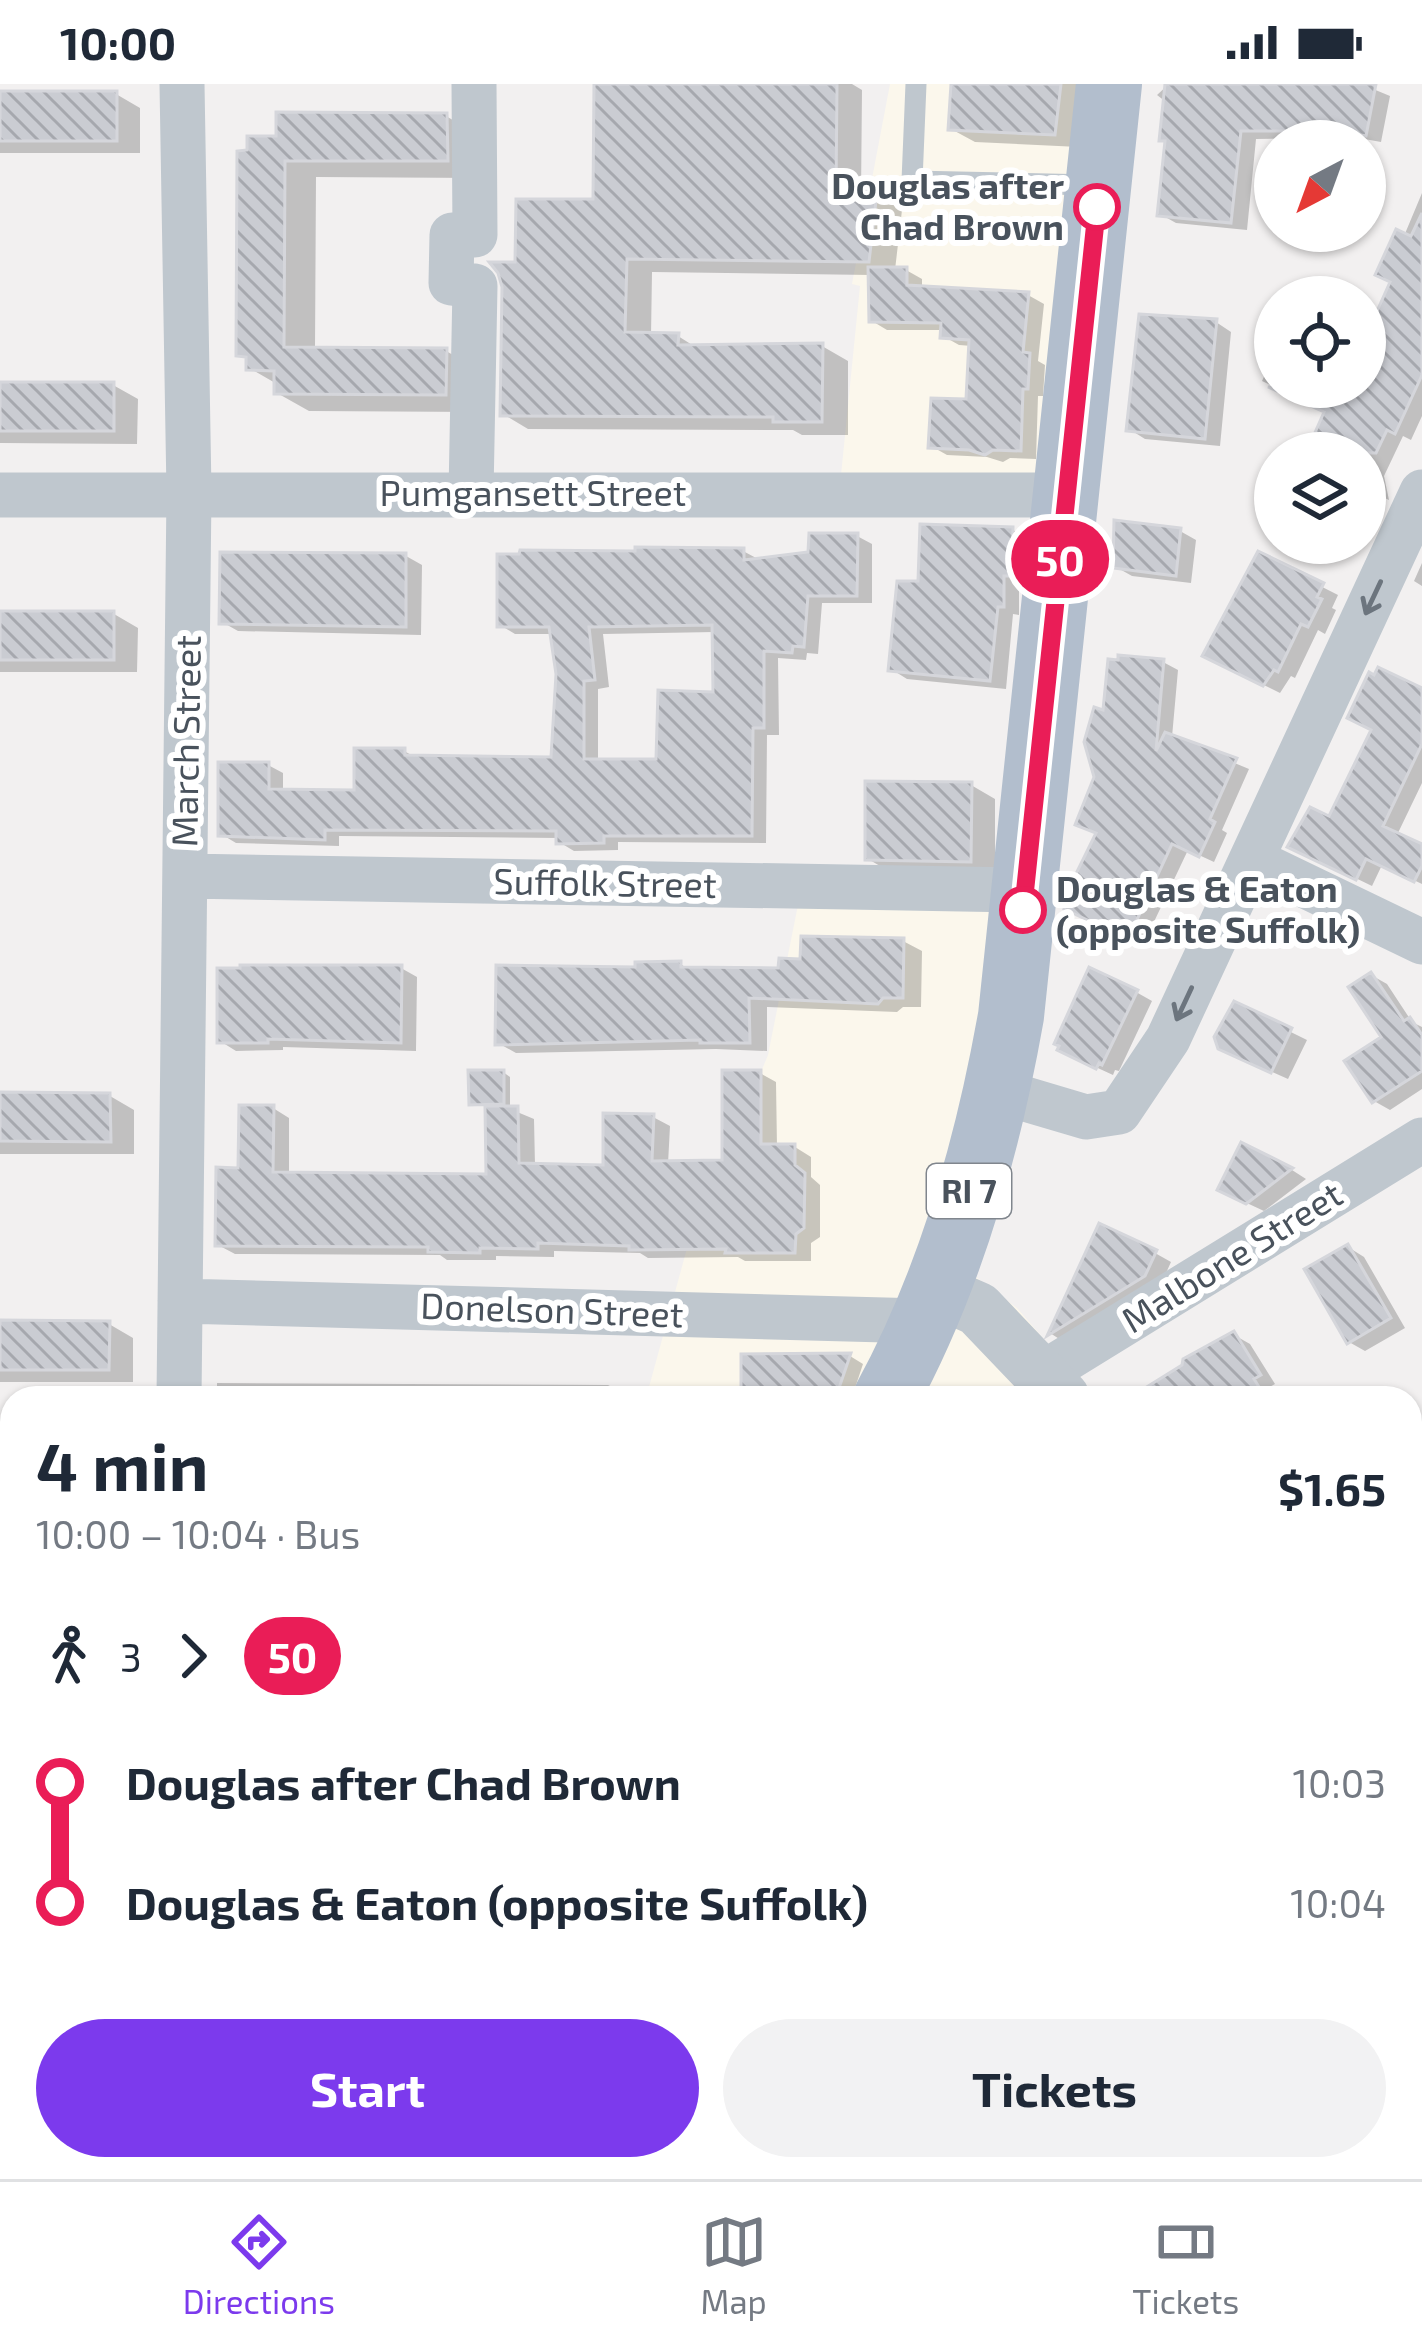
<!DOCTYPE html>
<html lang="en">
<head>
<meta charset="utf-8">
<style>
  body { margin:0; font-family:"Exo 2",sans-serif; background:#f2f2f3; color:#1f2937; height:100vh; display:flex; flex-direction:column; font-size:45px; white-space:nowrap }
  * { box-sizing:border-box; margin:0 }
  p { font-size:39px; color:#747a83 }
  .icon { flex:none; width:66px; height:66px; fill:none; stroke:currentColor; stroke-width:2; stroke-linecap:round; stroke-linejoin:round }
  .map { position:relative; flex:1; overflow:hidden }
  .drawer { position:absolute; left:0px; top:1302px; width:1422px; height:795px; display:flex; flex-direction:column; background:#fff; border-radius:36px 36px 0 0; box-shadow:0 3px 9px #0004 }
  .drawer>* { flex:none }
  .badge { padding:0 24px; border-radius:39px; font-size:42px; line-height:78px }
  .needle { width:78px; rotate:221deg }
  .controls { position:absolute; left:1254px; top:36px; display:grid; gap:24px }
  .controls a { display:grid; place-items:center; width:132px; height:132px; border-radius:50%; background:#fff; box-shadow:0 3px 9px #0004; font-size:60px }
  .map>.badge { position:absolute; translate:-50% -50%; box-shadow:0 0 0 6px #fff }
  .legs { display:flex; align-items:center; gap:18px; height:132px; padding:0 36px; font-size:39px }
  .legs p { margin-inline-start:auto }
  .head { display:flex; align-items:center; justify-content:space-between; height:204px; padding:0 36px }
  h1 { font-size:66px; font-weight:700; line-height:90px }
  .action { display:flex; gap:24px; margin-top:auto; padding:24px 36px }
  .action a { flex:1; height:138px; border-radius:72px; background:#7c3aed; color:#fff; font-size:48px; font-weight:700; line-height:138px; text-align:center }
  .action a+a { background:#f2f2f3; color:#1f2937 }
  ul { padding:0 36px; list-style:none }
  li { display:flex; align-items:center; gap:42px; height:120px; font-size:45px }
  li i { display:grid; place-items:center; width:18px; height:100%; margin:0 15px; background:currentColor }
  li i::after { content:''; width:30px; height:30px; margin:-15px; border:9px solid; border-radius:50%; background:#fff }
  li p { margin-inline-start:auto }
  li:first-child i { background:linear-gradient(#0000 50%,currentColor 0) }
  li:last-child i { background:linear-gradient(currentColor 50%,#0000 0) }
  .status { display:flex; justify-content:space-between; align-items:center; height:84px; padding:0 60px; background:#fff; direction:ltr }
  .status svg { height:33px; fill:currentColor }
  .tab-bar { display:flex; justify-content:space-around; align-items:center; height:168px; border-top:3px solid #e0e1e3; background:#fff; font-size:33px; color:#747a83 }
  .tab-bar a { display:grid; justify-items:center; gap:6px }
  .tab-bar .active { color:#7c3aed }
  .map>svg:first-child { display:block }
</style>
</head>
<body>
<div class="status"><b>10:00</b><svg viewBox="0 0 49 12"><path d="M0 12V9h3v3zM5 12V6h3v6zM10 12V3h3v9zM15 12V0h3v12zM26 1h20v11H26zM47 4h2v5h-2z"/></svg></div>
<div class="map">
<svg width="1422" height="2095" viewBox="0 0 1422 2095">
  <defs>
    <pattern id="building-back-hatch" width="6" height="6" patternUnits="userSpaceOnUse" patternTransform="scale(3)"><rect width="6" height="6" fill="#caccd2"/><path d="M-1 5l2 2M0 0l6 6M5-1l2 2" fill="none" stroke="#a6a8ae"/></pattern>
  </defs>
  <rect width="100%" height="100%" fill="#f2f0f0"/>
  <path fill="#fbf7ec" d="M890 0H1116L1067 404 839 411 860 202 852 200Z
    M1013 807 948 1172 1017 1224 1095 1314H646L686 1168 768 971 800 811Z
    M385 2085H638L647 2095H378Z"/>
  <path fill="#0003" fill-rule="evenodd" d="M597 0H852L862 6 861 111H876L902 126 895 186H906L922 195V205L1028 211 1044 220 1038 277 1045 281 1043 312H1038L1036 375 1010 374 1003 378 987 373 947 371 931 362 969 318 972 262 959 261 943 252 944 246H887L872 237 871 191 652 188 651 252H678L697 264 822 262 848 277V351H802L793 346 528 345 503 330 518 181 596 118Z
    M954 0H1085L1079 63 975 58 951 45Z
    M1169 0H1361L1390 12 1381 58 1320 47V54L1256 55 1247 146 1176 139 1160 130 1168 58 1166 18 1157 11Z
    M0 10H116L140 24V69H0Z
    M446 32 478 51 479 94 316 93 315 266 446 267 478 285 477 328 309 327 277 309V300L249 284V276L239 271 279 55Z
    M1422 109V332L1411 356 1403 352 1384 392 1389 416 1365 405V369H1309L1327 328 1262 297 1275 269V303H1365V261L1394 198 1404 152Z
    M1216 238 1231 248 1220 362 1145 355 1129 345Z
    M0 301H113L138 315 137 360 0 359Z
    M1013 446 1028 455 1027 499H1019V531L1013 530 1006 605 907 595 891 585 921 500Z
    M1180 447 1196 456 1191 499 1132 492 1116 483Z
    M857 452 872 460V519H822L818 570 807 569 806 576 778 574 779 651H767L766 759 618 758V766L574 767 559 758V754L339 752V762L236 759 221 750 268 681 283 689V708L357 709 404 667 417 674 554 676 559 590 553 550H515L500 541 743 467 758 475 811 471ZM715 548 716 611 659 678H598V605L609 603 603 550Z
    M1259 471 1338 511 1332 524 1336 526 1325 550 1318 546 1295 594 1291 592 1280 609 1221 580Z
    M406 472 422 481 421 551 238 547 222 538Z
    M1422 479V502L1414 497Z
    M0 530H114L138 544 137 588H0Z
    M1163 578 1178 586 1172 653 1249 685 1222 746 1227 749 1214 778 1188 766 1143 861 1082 832 1098 750 1078 740 1097 693Z
    M1422 607V699L1397 751 1422 763V800L1382 781 1372 802 1306 770 1330 736 1374 646Z
    M971 701 995 715V790L892 789 868 775Z
    M903 857 922 867 921 923H903L897 928 767 923V967L716 965 516 969 498 959 638 886 680 880 691 886 781 887 803 878Z
    M401 884 417 893 416 967 283 963V966L236 967 220 957Z
    M1371 891 1387 900 1412 938 1422 943V1005L1390 1026 1374 1017 1385 954Z
    M1136 908 1152 917 1119 987 1115 986 1113 991 1076 974Z
    M1236 921 1307 956 1288 995 1238 973Z
    M503 988 510 993V1025L534 1035 535 1082 606 1084 653 1033 670 1042 668 1080 725 1079 760 989 776 998 777 1063H795L811 1073V1093L820 1101V1153L811 1159V1177H745L738 1173 648 1174 640 1169 554 1167V1173L496 1172V1176H447L440 1171 235 1170 218 1161 241 1087 273 1024 289 1034V1091L489 1093 488 1023 472 1019Z
    M0 1011 110 1012 134 1026V1070H0Z
    M1242 1062 1292 1086 1306 1095 1264 1127 1236 1114Z
    M1348 1163 1364 1173 1405 1244 1365 1267 1349 1258Z
    M1155 1169 1171 1178 1161 1200 1064 1258 1050 1249Z
    M0 1239 109 1240 133 1254V1298H0Z
    M1234 1251 1250 1260 1275 1300 1268 1304 1274 1314H1171Z
    M850 1272 863 1280 852 1313H758L744 1305V1273Z
    M217 1299 608 1301 623 1309V1314H217Z
    M1422 1388V1495L1410 1485V1396Z
    M0 1531H12V1591H0Z
    M1410 1783 1422 1790V1859L1411 1869V1881L1422 1878V1928L1410 1915Z
    M1422 1971V2061L1416 2066 1422 2072V2095H1392L1386 2088 1378 2095H1303L1296 2085H1410V1981Z
    M206 2085H237L252 2095H200Z
    M720 2085H1107L1116 2095H1011L1002 2086 992 2095H777L770 2088 762 2095H729Z"/>
  <path fill="url(#building-back-hatch)" stroke="#d5d6db" stroke-width="3" fill-rule="evenodd" d="M594 0H837L836 107 877 108 869 178 627 175 625 248 679 249 678 261 823 259 822 338H773V333L500 332 502 203 498 189 489 178H515L516 115H593Z
    M951 0H1061L1055 51 948 46Z
    M1165 0H1376L1366 52 1305 40V47H1241L1231 139 1157 132 1165 57H1159Z
    M0 7H117V57H0Z
    M276 28 447 29 448 77H285L284 263 447 264 446 311 274 310V287L246 286V273L236 272 237 67 247 66V52H276Z
    M1422 129V291L1395 350 1387 346 1376 369H1306L1324 328 1268 303H1365V254L1390 198 1375 191 1396 145 1411 152Z
    M868 183H907V201L1029 208 1023 268 1030 269 1028 305H1023L1021 367 993 366 985 371 969 366 928 364 931 314 966 315 969 256 940 254 941 239 869 238Z
    M1139 230 1217 235 1205 355 1126 347Z
    M0 298H114V347H0Z
    M1114 436 1181 444 1176 492 1113 484Z
    M920 440 1013 443 1012 492H1004V523H998L990 597 888 587 897 497H918Z
    M809 449H858L857 512H808L804 563 793 562 792 569 764 567V644H753L752 752H604V759L556 760V747L325 746V756L218 752V678H269V705L354 706V664H405V671L551 673 556 590 549 543H497V470H519L520 466 635 467V463L744 464V476L808 468ZM712 541 713 608 658 606 656 675H584V597L595 596 589 543Z
    M1258 467 1324 499 1317 513 1322 515 1308 543 1301 540 1278 588 1274 586 1263 602 1202 572Z
    M220 468 406 469V543L219 540Z
    M0 527H114V576H0Z
    M1118 571 1164 575 1156 667 1165 648 1237 674 1210 735 1215 738 1199 773 1172 760 1128 855 1064 825 1071 810 1067 808 1096 749 1075 741 1094 693 1084 658 1094 623 1103 626 1108 575 1118 576Z
    M1378 583 1422 604V660L1383 742 1422 760V782L1414 798 1366 775 1356 796 1287 763 1310 723 1329 732 1371 646 1347 634 1369 588 1374 591Z
    M865 697 972 698 971 778 865 776Z
    M801 852 904 854 903 914H883L878 920 749 914 750 959H700V956L495 961 496 881 635 883V878L681 877V883L778 884 779 874 800 875Z
    M240 881H402L401 959 268 955V959H217V884H240Z
    M1089 883 1138 906 1102 981 1099 979 1096 985 1057 966 1059 962 1054 960Z
    M1371 888 1404 937 1410 933 1422 951V987L1372 1019 1344 977 1381 953 1348 903Z
    M1234 917 1292 944 1271 989 1218 965 1214 953Z
    M468 986H504V1020L469 1021Z
    M722 986H761V1060H795V1081L805 1089 804 1144 796 1150 795 1169H725L726 1165 629 1166V1162L538 1159V1165L480 1164V1169L428 1168V1163L215 1162 216 1083 238 1084 239 1021H274L273 1088 486 1090 485 1022H518L519 1079 603 1081V1029L654 1030 652 1077 722 1076Z
    M0 1008 110 1009 111 1058 0 1057Z
    M1241 1058 1293 1084 1246 1120 1217 1106Z
    M1099 1139 1157 1166 1145 1192 1047 1252Z
    M1348 1160 1391 1234 1347 1260 1304 1185Z
    M0 1236 110 1237 109 1286H0Z
    M1234 1247 1261 1291 1254 1295 1266 1314H1129L1182 1281 1183 1275Z
    M851 1269 838 1307H741V1270Z"/>
  <g fill="none" stroke-linecap="round" stroke-linejoin="round">
    <path stroke="#bfc7ce" stroke-width="21" d="M916 0 912 97 1092 101
      M0 1839 12 1820
      M1410 1865 1422 1853"/>
    <path stroke="#bfc7ce" stroke-width="45" d="M471 409 475 202 451 199 452 151H475L474 0
      M0 411H1067
      M1252 776 1422 858
      M185 792 1025 806
      M998 1007 1086 1033 1119 1028 1168 955 1422 408
      M180 1217 923 1237
      M1042 1290 1422 1056
      M179 1314 189 408 182 0
      M0 1628H12
      M630 2085 639 2095
      M1191 2085 1200 2095"/>
    <path stroke="#bfc7ce" stroke-width="54" d="M935 1206 978 1225 1063 1314
      M1410 1566 1422 1558
      M1410 1690 1422 1703"/>
    <path stroke="#b2becd" stroke-width="66" d="M886 1314C950 1197 988 1062 1011 932L1109 0
      M374 2095 380 2085"/>
  </g>
  <defs><path id="oneway-shaft" d="M-6 0H5M1.5-3L5.5 0L1.5 3" fill="none" stroke-width="1.6" stroke-linecap="round" stroke-linejoin="round" transform="scale(3)"/></defs>
  <g stroke="#6c757e">
    <use href="#oneway-shaft" transform="translate(1373 514) rotate(115)"/>
    <use href="#oneway-shaft" transform="translate(1184 920) rotate(115)"/>
  </g>
  <g fill="none" stroke-linecap="round" stroke-linejoin="round">
    <defs>
      <path id="line-1" d="M1023 826 1097 123"/>
    </defs>
    <use href="#line-1" stroke="#fff" stroke-width="27"/>
    <use href="#line-1" stroke="#ea1d57" stroke-width="18"/>
  </g>
  <g fill="#fff" stroke="#ea1d57" stroke-width="6">
    <circle cx="1097" cy="123" r="21"/>
    <circle cx="1023" cy="826" r="21"/>
  </g>
  <g text-anchor="middle" stroke-width="12" stroke-linejoin="round" paint-order="stroke">
    <rect fill="#fff" stroke="#80868d" stroke-width="3" x="927" y="1080" width="84" height="54" rx="9"/>
    <g font-size="33" font-weight="bold" fill="#49525c">
      <text x="969" y="1119">RI 7</text>
    </g>
    <g font-size="36" font-weight="bold" fill="#49525c" stroke="#fff" text-anchor="end">
      <text x="1064" y="115">Douglas after<tspan x="1064" dy="41">Chad Brown</tspan></text>
      <text x="1056" y="818" text-anchor="start">Douglas &amp; Eaton<tspan x="1056" dy="41">(opposite Suffolk)</tspan></text>
    </g>
    <g font-size="36" fill="#49525c" stroke="#fff">
      <text x="533" y="422">Pumgansett Street</text>
      <text transform="translate(186 657) rotate(-89)" y="13">March Street</text>
      <text transform="translate(605 799) rotate(1)" y="13">Suffolk Street</text>
      <text transform="translate(1232 1173) rotate(-32)" y="13">Malbone Street</text>
      <text transform="translate(552 1226) rotate(2)" y="13">Donelson Street</text>
    </g>
  </g>
</svg>
<div class="controls">
<a><svg class="needle" viewBox="-14 -14 28 28"><path d="M0-13l5 13h-10z" fill="#e53935"/><path d="M0 13l5-13h-10z" fill="#747a83"/></svg></a>
<a><svg class="icon" aria-label="locate" viewBox="0 0 24 24"><circle cx="12" cy="12" r="6"/><path d="M12 2v4M12 18v4M2 12h4M18 12h4"/></svg></a>
<a><svg class="icon" aria-label="layers" viewBox="0 0 24 24"><path d="M12 4l9 5-9 5-9-5zM3 14l9 5 9-5"/></svg></a>
</div>
<b class="badge" style="left:1060px;top:475px;background:#ea1d57;color:#fff">50</b>
<section class="drawer">
<div class="head"><div><h1>4 min</h1><p>10:00 – 10:04 · Bus</p></div><b>$1.65</b></div>
<div class="legs"><svg class="icon" aria-label="walk" viewBox="0 0 24 24"><circle cx="13" cy="4" r="2"/><path d="M13 8l-2 6 4 7M11 14l-3 7M7 12l3-4h3l4 4"/></svg>3<svg class="icon" aria-label="forward" viewBox="0 0 24 24"><path d="M9 5l7 7-7 7"/></svg><b class="badge" style="background:#ea1d57;color:#fff">50</b></div>
<ul>
<li><i style="color:#ea1d57"></i><b>Douglas after Chad Brown</b><p>10:03</p></li>
<li><i style="color:#ea1d57"></i><b>Douglas &amp; Eaton (opposite Suffolk)</b><p>10:04</p></li>
</ul>
<div class="action"><a>Start</a><a>Tickets</a></div>
</section>
</div>
<nav class="tab-bar">
<a class="active"><svg class="icon" aria-label="directions" viewBox="0 0 24 24"><path d="M12 3l9 9-9 9-9-9zM9 14v-3h6M13 9l2 2-2 2"/></svg>Directions</a>
<a><svg class="icon" aria-label="map" viewBox="0 0 24 24"><path d="M3 6l6-2 6 2 6-2v14l-6 2-6-2-6 2zM9 4v14M15 6v14"/></svg>Map</a>
<a><svg class="icon" aria-label="tickets" viewBox="0 0 24 24"><path d="M3 7h18v10H3zM15 7v10"/></svg>Tickets</a>
</nav>
</body>
</html>
